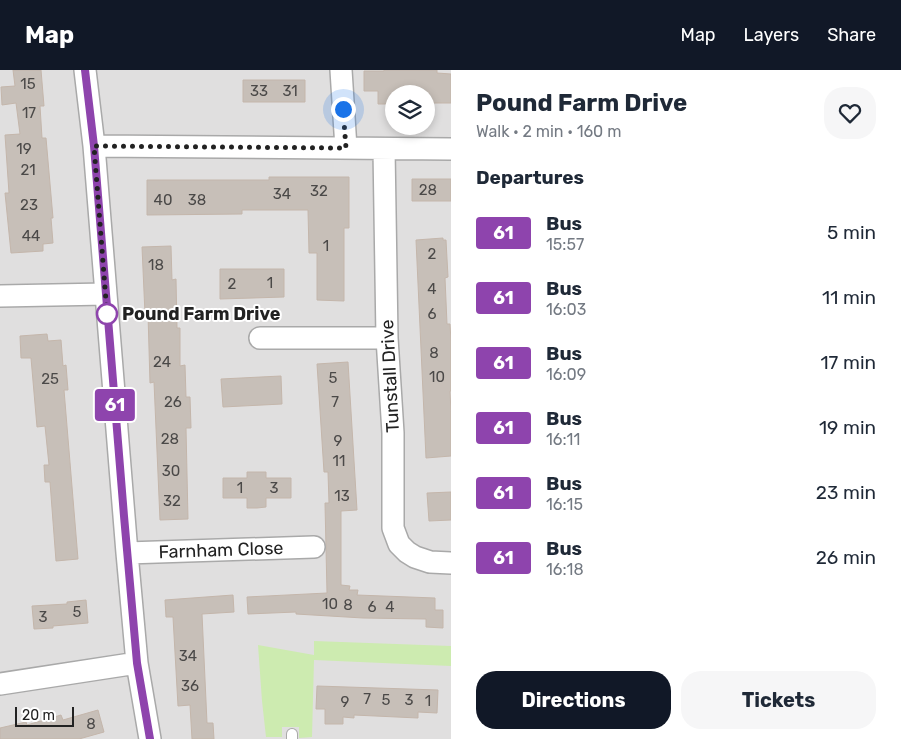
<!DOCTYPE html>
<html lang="en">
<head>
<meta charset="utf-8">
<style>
  body { margin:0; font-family:Rubik,sans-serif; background:#f6f6f7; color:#1f2937; height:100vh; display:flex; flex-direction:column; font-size:19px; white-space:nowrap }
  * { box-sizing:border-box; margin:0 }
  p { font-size:16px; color:#747a83 }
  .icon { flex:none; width:28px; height:28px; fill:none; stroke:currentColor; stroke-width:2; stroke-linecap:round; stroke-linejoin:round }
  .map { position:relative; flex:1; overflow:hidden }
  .details { display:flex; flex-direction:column; background:#fff; width:450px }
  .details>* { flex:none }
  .badge { padding:0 10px; border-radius:4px; font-size:18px; line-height:32px }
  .tools { position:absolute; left:385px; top:15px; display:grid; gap:10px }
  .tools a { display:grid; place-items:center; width:50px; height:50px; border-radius:50%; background:#fff; box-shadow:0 2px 8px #0003; font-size:25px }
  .scale { position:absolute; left:15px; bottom:12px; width:59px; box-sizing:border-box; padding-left:5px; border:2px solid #222; border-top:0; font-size:14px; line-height:18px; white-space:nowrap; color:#222; -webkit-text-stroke:4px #fff; paint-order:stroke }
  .you { position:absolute; width:25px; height:25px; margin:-12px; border:4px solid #fff; border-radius:50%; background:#1a73e8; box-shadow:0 0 0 8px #1a73e833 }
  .map>.badge { position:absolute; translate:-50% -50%; box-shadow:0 0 0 2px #fff }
  h2 { padding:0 25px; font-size:19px; line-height:45px }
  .round { display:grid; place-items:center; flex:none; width:52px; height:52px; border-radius:20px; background:#f6f6f7 }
  .headline { display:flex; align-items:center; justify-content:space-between; height:85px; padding:0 25px }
  h1 { font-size:24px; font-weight:700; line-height:38px }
  .action { display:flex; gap:10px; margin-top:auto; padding:10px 25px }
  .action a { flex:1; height:58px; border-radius:20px; background:#111827; color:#fff; font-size:20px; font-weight:700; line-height:58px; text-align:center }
  .action a+a { background:#f6f6f7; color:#1f2937 }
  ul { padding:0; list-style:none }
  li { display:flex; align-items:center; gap:15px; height:65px; padding:0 25px }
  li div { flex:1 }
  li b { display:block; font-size:19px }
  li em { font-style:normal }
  li .badge { min-width:55px; font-weight:700; text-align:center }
  header { display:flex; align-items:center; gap:30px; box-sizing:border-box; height:70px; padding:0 25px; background:#111827; color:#fff }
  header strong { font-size:24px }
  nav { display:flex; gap:28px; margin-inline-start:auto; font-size:18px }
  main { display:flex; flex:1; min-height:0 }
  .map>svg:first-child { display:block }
</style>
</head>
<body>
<header>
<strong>Map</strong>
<nav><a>Map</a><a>Layers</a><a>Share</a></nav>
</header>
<main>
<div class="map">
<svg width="451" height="669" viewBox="0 0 451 669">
  <rect width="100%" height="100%" fill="#f2efe9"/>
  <path fill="#e0dfdf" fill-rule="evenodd" d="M0 0H451V669H0ZM394 24H426V56H394Z"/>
  <path fill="#cdebb0" d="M314 571 451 576V596L314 590 312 667 299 668V657H282V667H266L262 631 258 575 314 585Z"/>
  <path fill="#c7bfb8" stroke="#c4b6ab" d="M13 0H41L44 36H40L42 68H46L53 148H51L53 173 43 174V181L11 183 5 123H9L5 65 20 64 16 33 2 35 1 17 15 16Z
    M384 0H437V3L451 4V33H426V24H394V34H378V21H364V1H384Z
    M243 10H305V32H243Z
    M269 107H349V158H344V231L317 230V183H309L308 140H242V144L147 145V110H269Z
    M412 109H451V131H412Z
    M443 168V170H446L448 207 445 208 447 254H450L451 271V321H450L451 343V386L426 388 416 170Z
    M171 176 172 210 176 209 177 258H180V296L185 295 186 327H190L191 358H186L188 449 160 450 154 312 150 313 148 244H145L142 177Z
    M220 199H284V227L220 229Z
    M47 264 48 271 61 270 63 296 66 295 68 320H64L78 489 56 491 50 412H45L44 395H49L45 356 37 357 31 288H21L20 266Z
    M348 292 357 440 341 441V515L350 516 349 520H358L357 525 435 528V540H443V558L426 557V549L363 548 296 544V542L248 544 247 527 327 523 325 433H329L328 402H324L317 294Z
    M281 306 282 334 223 337 221 309Z
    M247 402H266V408H291V428H266V437L257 438H247V428H223V408H247Z
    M451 422V450L429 451 427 423Z
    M233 525 234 542 202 544 207 653H213L214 669H192L190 635 178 636 173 547H166L165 530Z
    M86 530 88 553 53 556V558L34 559 32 536 67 534V532Z
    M317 616 438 620 437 643 418 642V648L354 645V648L343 647V654H325V639H316Z
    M98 640 104 662 79 669H0V658L26 652 27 655 61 645 63 650Z"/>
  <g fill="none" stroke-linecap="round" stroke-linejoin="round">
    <defs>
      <path id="lane" d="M292 669V664"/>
      <path id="street" d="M85 0 94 76 127 483 137 593 150 669
        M341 0 346 78
        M94 76 451 79
        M384 79 387 268 393 363V458L399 474 407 482 415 487 430 492 451 493
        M0 226 106 224
        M260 268H387
        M127 483 314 477
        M0 614 137 593"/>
    </defs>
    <use href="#lane" stroke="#a9a9a9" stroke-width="12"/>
    <use href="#street" stroke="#a9a9a9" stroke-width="24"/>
    <use href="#lane" stroke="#fff" stroke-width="10"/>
    <use href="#street" stroke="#fff" stroke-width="21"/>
  </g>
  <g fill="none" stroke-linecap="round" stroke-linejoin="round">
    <defs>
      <path id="line" d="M85 0 94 76 124 446 137 593 150 669"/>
    </defs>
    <use href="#line" stroke="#fff" stroke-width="11"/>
    <use href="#line" stroke="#8e44ad" stroke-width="8"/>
    <path stroke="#222" stroke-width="5" stroke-dasharray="0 9" d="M107 244 94 76 346 78 343 39"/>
  </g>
  <circle fill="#fff" stroke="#8e44ad" stroke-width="2.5" cx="107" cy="244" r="10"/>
  <g text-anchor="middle" stroke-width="4" stroke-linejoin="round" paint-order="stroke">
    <g font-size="15" fill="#4b4948">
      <text x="28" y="19">15</text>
      <text x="259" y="26">33</text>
      <text x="290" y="26">31</text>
      <text x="29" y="48">17</text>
      <text x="24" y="84">19</text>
      <text x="28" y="105">21</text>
      <text x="428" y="125">28</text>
      <text x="319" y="126">32</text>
      <text x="282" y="129">34</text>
      <text x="163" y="135">40</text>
      <text x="197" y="135">38</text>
      <text x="29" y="140">23</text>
      <text x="31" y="171">44</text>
      <text x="326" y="181">1</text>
      <text x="432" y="189">2</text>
      <text x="156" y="200">18</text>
      <text x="270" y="218">1</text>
      <text x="232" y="219">2</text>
      <text x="432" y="224">4</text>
      <text x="432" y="249">6</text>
      <text x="434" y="288">8</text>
      <text x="162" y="297">24</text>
      <text x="437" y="312">10</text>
      <text x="333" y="313">5</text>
      <text x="50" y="314">25</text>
      <text x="173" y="337">26</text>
      <text x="335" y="337">7</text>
      <text x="170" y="374">28</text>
      <text x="338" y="376">9</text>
      <text x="339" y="396">11</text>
      <text x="171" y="406">30</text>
      <text x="240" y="423">1</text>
      <text x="274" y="423">3</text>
      <text x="342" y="431">13</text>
      <text x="172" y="436">32</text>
      <text x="330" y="539">10</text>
      <text x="348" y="540">8</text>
      <text x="372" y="542">6</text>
      <text x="390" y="542">4</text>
      <text x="77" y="547">5</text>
      <text x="43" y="552">3</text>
      <text x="188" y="591">34</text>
      <text x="190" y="621">36</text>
      <text x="367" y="634">7</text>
      <text x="386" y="635">5</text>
      <text x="409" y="635">3</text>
      <text x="428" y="636">1</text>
      <text x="345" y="637">9</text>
      <text x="91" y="659">8</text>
    </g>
    <g font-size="18" font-weight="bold" fill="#222" stroke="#fff" text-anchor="start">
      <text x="122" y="250">Pound Farm Drive</text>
    </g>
    <g font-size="18" fill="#222" stroke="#fff">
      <text transform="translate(390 306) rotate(-93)" y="6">Tunstall Drive</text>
      <text transform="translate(221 480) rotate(-2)" y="6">Farnham Close</text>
    </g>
  </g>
</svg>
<div class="tools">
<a><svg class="icon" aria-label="layers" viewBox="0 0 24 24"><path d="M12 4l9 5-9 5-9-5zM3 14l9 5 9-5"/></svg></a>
</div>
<div class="scale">20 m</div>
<div class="you" style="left:343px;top:39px"></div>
<b class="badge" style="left:115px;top:335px;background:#8e44ad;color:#fff">61</b>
</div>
<section class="details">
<div class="headline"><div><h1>Pound Farm Drive</h1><p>Walk · 2 min · 160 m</p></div><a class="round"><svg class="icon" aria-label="heart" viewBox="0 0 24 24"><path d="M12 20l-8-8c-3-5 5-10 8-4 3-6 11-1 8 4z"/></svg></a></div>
<h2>Departures</h2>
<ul>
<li><span class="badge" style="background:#8e44ad;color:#fff">61</span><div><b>Bus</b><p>15:57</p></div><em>5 min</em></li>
<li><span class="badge" style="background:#8e44ad;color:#fff">61</span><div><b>Bus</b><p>16:03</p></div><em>11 min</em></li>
<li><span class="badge" style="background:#8e44ad;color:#fff">61</span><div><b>Bus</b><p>16:09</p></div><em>17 min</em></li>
<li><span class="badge" style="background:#8e44ad;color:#fff">61</span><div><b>Bus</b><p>16:11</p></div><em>19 min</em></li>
<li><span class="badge" style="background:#8e44ad;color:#fff">61</span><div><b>Bus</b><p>16:15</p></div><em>23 min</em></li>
<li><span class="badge" style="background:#8e44ad;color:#fff">61</span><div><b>Bus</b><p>16:18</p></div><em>26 min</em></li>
</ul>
<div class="action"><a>Directions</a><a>Tickets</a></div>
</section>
</main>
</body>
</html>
